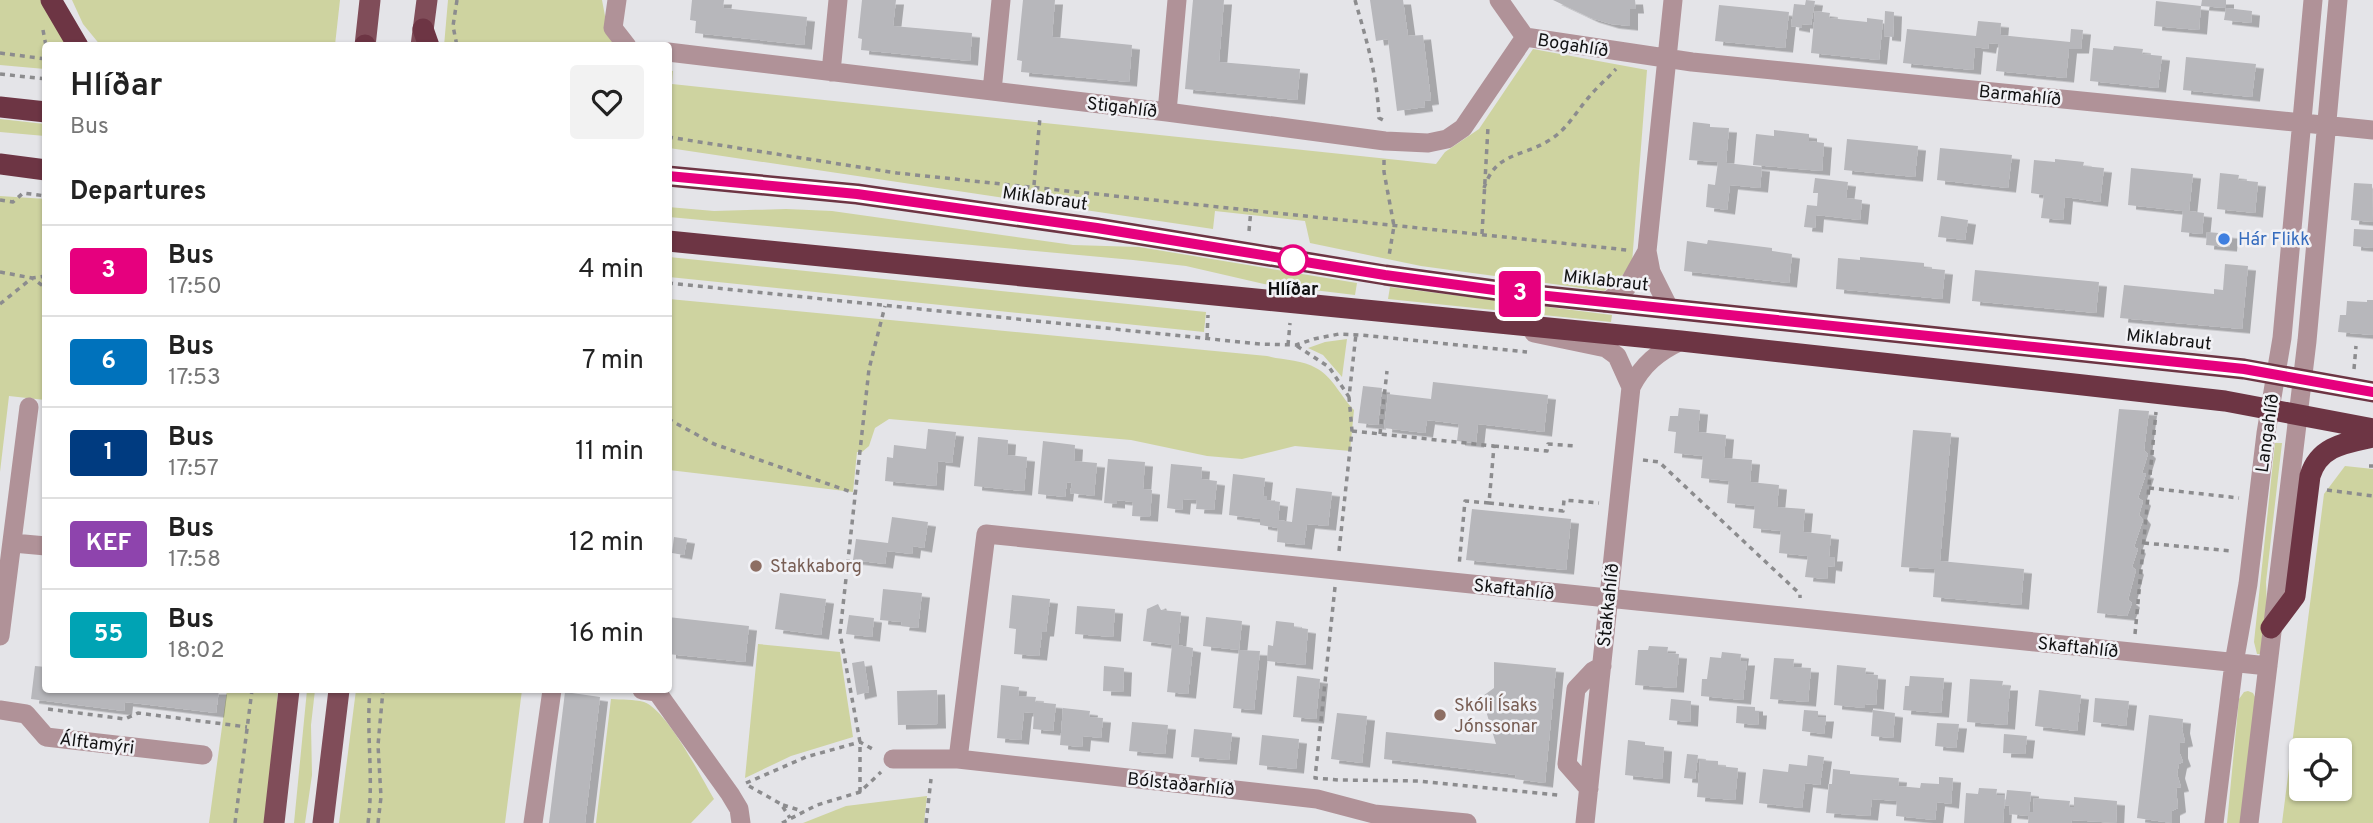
<!DOCTYPE html>
<html lang="en">
<head>
<meta charset="utf-8">
<style>
  body { margin:0; font-family:Overpass,sans-serif; background:#f2f2f2; color:#222; height:100vh; display:flex; flex-direction:column; font-size:26px; white-space:nowrap }
  * { box-sizing:border-box; margin:0 }
  p { font-size:23px; color:#767676 }
  .icon { flex:none; width:38px; height:38px; fill:none; stroke:currentColor; stroke-width:2; stroke-linecap:round; stroke-linejoin:round }
  .map { position:relative; flex:1; overflow:hidden }
  .sheet { position:absolute; left:42px; top:42px; width:630px; height:651px; display:flex; flex-direction:column; background:#fff; border-radius:7px; box-shadow:0 2px 5px #0004 }
  .sheet>* { flex:none }
  .badge { padding:0 14px; border-radius:5px; font-size:24px; line-height:46px }
  .controls { position:absolute; left:2289px; top:738px; display:grid; gap:14px }
  .controls a { display:grid; place-items:center; width:63px; height:63px; border-radius:7px; background:#fff; box-shadow:0 2px 5px #0004; font-size:35px }
  .map>.badge { position:absolute; translate:-50% -50%; box-shadow:0 0 0 4px #fff }
  h2 { padding:0 28px; font-size:26px; line-height:63px }
  .round { display:grid; place-items:center; flex:none; width:74px; height:74px; border-radius:7px; background:#f2f2f2 }
  .headline { display:flex; align-items:center; justify-content:space-between; height:119px; padding:0 28px }
  h1 { font-size:33px; font-weight:600; line-height:52px }
  ul { padding:0; list-style:none }
  li { display:flex; align-items:center; gap:21px; height:91px; padding:0 28px; border-top:2px solid #e0e0e0 }
  li div { flex:1 }
  li b { display:block; font-size:26px }
  li em { font-style:normal }
  li .badge { min-width:77px; font-weight:700; text-align:center }
  .map>svg:first-child { display:block }
</style>
</head>
<body>
<div class="map">
<svg width="2373" height="823" viewBox="0 0 2373 823">
  <defs>
    <filter id="shadow"><feDropShadow dx="8" dy="4.5" stdDeviation="0" flood-color="#0004"/></filter>
  </defs>
  <rect width="100%" height="100%" fill="#e4e4e8"/>
  <path fill="#ced3a0" fill-rule="evenodd" d="M0 0H43L71 45 46 46 45 69 0 65Z
    M72 0H340L335 45 101 46 83 24Z
    M448 0H602L609 37 615 46H444Z
    M1533 49 1647 70 1632 263 1621 277 1604 291 1421 266 1310 243 1305 221 1215 211 1213 229 669 148 668 70 673 71 672 84 1436 164 1445 152 1479 129Z
    M0 119 45 124V136L0 132Z
    M0 196 46 199 45 400 9 396 0 472Z
    M668 207 714 211 786 209 832 211 1073 245 1139 247 1357 283 1355 295 1264 284 1186 266 1133 260 669 217Z
    M669 257 1206 312 1204 332 669 277Z
    M1390 287 1612 315 1611 322 1388 299Z
    M669 299 1267 356C1282 360 1303 360 1316 368 1333 377 1341 397 1354 410L1350 451 1295 446 1242 459 1207 456 1131 440 889 419 875 428 869 446 862 452H857L853 492 669 470Z
    M1347 339 1342 377 1323 355 1308 348 1325 342Z
    M2275 443H2282L2266 582 2268 639 2264 654H2257L2254 642Z
    M2345 466 2373 469V823H2282L2324 494ZM2301 751H2340V789H2301Z
    M758 644 840 652 853 737 791 756 745 778Z
    M227 690H278L268 823H209Z
    M307 690H315L311 725 312 775 305 823H294Z
    M356 690H522L505 823H339Z
    M2248 691 2253 693 2256 699 2242 823H2227L2239 699 2244 692Z
    M611 699C621 700 634 699 644 702 667 710 701 777 714 799L691 823H596Z
    M927 796 924 823H803L846 806Z"/>
  <path fill="#b7b7bb" filter="url(#shadow)" d="M692 0H724L723 8 807 17 804 45 695 33 696 21 690 20Z
    M862 0H896L893 26 972 33 970 61 861 50 862 39 858 38Z
    M1023 0H1055L1052 37 1132 45 1129 82 1021 72 1022 61 1017 60Z
    M1193 0H1224L1219 62 1300 69 1297 100 1185 89Z
    M1370 0H1403L1408 36 1423 35 1431 100 1424 101 1425 107 1397 111 1388 39 1376 41Z
    M1553 0H1635L1636 9H1630V26L1611 24 1591 18Z
    M1806 0 1815 1 1811 25 1802 24V28L1791 26 1794 4 1805 5Z
    M2202 0H2226V8L2201 6Z
    M2156 1 2201 6 2199 30 2154 26Z
    M1719 5 1789 12 1785 48 1715 41Z
    M2226 8 2252 11 2251 23 2224 20Z
    M1815 11 1830 13 1829 18 1867 22V18L1883 20 1879 60 1811 53Z
    M1885 11 1894 12 1893 37 1884 36Z
    M1978 21 2001 23 2000 35 2070 42 2071 29 2083 30 2081 49H2069L2066 78 1996 71 1999 44 1989 43 1988 49 1975 47 1973 70 1903 63 1907 29 1976 36Z
    M2114 46 2143 49 2142 54 2162 56 2158 88 2090 81 2093 48 2113 50Z
    M2186 57 2256 64 2252 97 2183 90Z
    M1693 122 1710 124V127L1729 128 1726 163 1762 167 1760 188 1730 185 1727 210 1706 207 1708 184 1715 185 1718 162 1689 160Z
    M1774 130 1809 134V141L1824 143 1822 171 1753 165 1756 134 1774 136Z
    M1847 139 1918 146 1915 177 1844 170Z
    M1940 148 2012 155 2008 188 1937 180Z
    M2055 159 2084 162 2083 166 2104 168 2100 202 2065 197 2063 220 2041 218 2044 195 2031 193 2034 160 2055 162Z
    M2131 168 2193 174 2189 211 2204 213 2202 234 2181 232 2183 211 2128 205Z
    M2220 173 2239 175 2238 180 2258 182 2255 213 2217 209Z
    M1815 178 1848 182 1846 198 1862 200 1860 220 1816 215 1815 228 1804 227 1807 205 1817 206 1818 193H1813Z
    M2354 183 2372 184 2373 222 2351 220Z
    M1941 216 1968 220 1965 240 1938 237Z
    M2354 229 2373 230V248L2353 246Z
    M2207 232 2230 234 2229 247 2206 245Z
    M1708 240 1772 248V251L1792 254 1789 283 1684 271 1687 241 1707 244Z
    M1860 257 1924 263V268L1945 270 1942 299 1836 289 1838 258 1860 260Z
    M2225 264 2248 266 2242 329 2120 318 2124 285 2214 294V289L2223 290Z
    M1975 270 2099 282 2096 313 1972 301Z
    M2367 300H2373V335L2338 332 2340 315H2346L2347 301 2367 302Z
    M1433 382 1548 395 1544 432 1478 424 1476 443 1457 441 1459 424 1427 420 1425 433 1384 428 1388 394 1431 399Z
    M1363 386 1382 388 1378 425 1358 423Z
    M1679 408 1700 410 1698 432 1726 435 1724 458 1752 460 1750 482 1779 485 1777 507 1805 509 1803 532 1831 535 1829 557H1835L1834 567 1828 566 1827 579 1805 577 1808 556 1779 553 1781 531 1753 528 1755 506 1727 503 1729 481 1701 478 1703 456 1674 453 1676 432 1668 431 1670 416H1678Z
    M2119 409 2149 411 2144 450 2148 454 2142 473 2146 474 2138 498 2143 501 2139 515 2143 520 2134 547 2138 549 2132 567 2136 570 2128 600 2132 603 2127 616 2097 613Z
    M928 429 956 432 952 463 938 461 936 486 885 481 887 457 893 458 894 445 926 449Z
    M1913 430 1951 433 1940 561 2024 569 2021 605 1933 597 1935 569 1901 567Z
    M978 437 1008 440 1007 455 1027 457 1024 491 974 486Z
    M1043 441 1075 445 1074 461 1097 463 1094 496 1070 493 1072 483 1067 482 1065 497 1038 494Z
    M1108 459 1145 462 1143 489 1152 490 1150 517 1132 516 1133 502 1117 500V504L1104 503Z
    M1171 464 1202 467 1201 479 1217 481 1214 510 1196 509 1197 500 1183 499 1182 510 1167 508Z
    M1233 474 1265 478 1263 496H1267V500L1280 502 1278 520 1292 522 1296 488 1332 492 1328 526 1307 524 1304 545 1277 542 1278 528 1260 525V519L1229 515Z
    M1472 509 1571 519 1566 570 1466 560Z
    M892 517 928 522 924 548 913 546 912 554 887 551 885 564 853 560 856 539 888 543Z
    M674 537 687 539 684 555 672 553Z
    M883 589 922 593 918 628 901 626 902 622 880 620Z
    M780 593 826 599 821 635 775 629Z
    M1012 595 1050 599 1046 632H1042L1039 656 1014 654 1016 629 1009 628Z
    M1158 604 1161 610 1181 612 1178 645 1193 648 1188 694 1167 692 1172 645 1143 641 1147 609Z
    M1077 606 1115 609 1113 637 1075 634Z
    M849 615 874 618 872 637 846 634Z
    M668 617 749 626 745 662 668 654Z
    M1206 617 1242 621 1239 650 1203 646Z
    M1276 621 1294 623V627L1308 629 1305 665 1267 661 1268 645 1273 646Z
    M1649 646 1668 647 1667 653 1679 654 1676 688 1635 685 1638 650H1648Z
    M1239 650 1260 651 1254 710 1233 708Z
    M1722 652 1741 654 1740 661H1747L1743 700 1701 696 1702 679H1707L1710 657 1721 658Z
    M1774 658 1794 659 1793 667 1811 668 1808 702 1770 699Z
    M864 661 869 692 857 695 852 663Z
    M1494 662 1556 668 1545 783 1515 779 1516 775 1384 759 1386 732 1496 744 1486 711 1476 701 1494 688Z
    M1837 665 1866 668 1865 674 1878 675 1876 705 1865 704V708L1834 705Z
    M35 666 46 667V690H219L216 713 125 702 124 711 31 699Z
    M1104 666 1124 668 1123 692 1103 691Z
    M1297 676 1320 679 1316 719 1293 717Z
    M1910 676 1944 678 1941 713 1903 710 1905 686H1909Z
    M1970 679 2003 681 2002 686H2010L2007 725 1967 722Z
    M1001 685 1019 687 1018 696 1036 697 1035 702 1056 704 1053 731 1033 729 1034 713 1024 712 1021 740 997 738Z
    M937 690 938 724 898 725 897 691Z
    M2039 690 2081 695 2077 731 2035 726Z
    M565 692 600 697 585 823H549Z
    M2095 698 2129 701 2126 726 2093 722Z
    M1671 699 1691 701 1690 722 1669 720Z
    M1737 706 1755 707V711H1759L1758 725 1736 723Z
    M1063 708 1090 711 1089 717 1103 718 1101 738 1083 736 1082 747 1060 745Z
    M1804 710 1818 711V717H1826L1824 734 1802 731Z
    M1873 710 1895 713 1893 738 1871 736Z
    M1337 713 1367 716 1362 763 1331 759Z
    M2149 715 2183 719 2182 729 2185 742 2180 743V754L2183 762 2179 764 2177 774 2181 787 2176 788 2178 808 2172 811V823L2137 818Z
    M1132 722 1168 725 1165 754 1129 751Z
    M1937 723 1959 724 1956 748 1935 746Z
    M1194 729 1232 733 1229 760 1191 757Z
    M2004 734 2027 736 2025 754 2003 753Z
    M1262 735 1299 739 1296 769 1259 765Z
    M1628 740 1645 742V745L1664 747 1662 779 1625 775Z
    M1687 754 1698 755 1695 779 1684 778Z
    M1808 755 1824 757 1820 785 1805 783 1802 808 1759 803 1763 769 1788 772 1789 764 1807 766Z
    M1700 760 1718 761V766L1738 768 1735 800 1697 797Z
    M1833 769 1850 771V774L1899 778 1898 786 1920 788 1921 783 1939 784V777L1953 778 1951 804 1937 802 1935 820 1896 816 1897 801 1872 799 1870 816 1826 813 1829 784H1832Z
    M1979 788 1997 789 1996 795H2005L2003 823H1964L1966 793 1978 794Z
    M2007 790 2031 792 2029 812H2033L2034 798 2070 801 2069 807H2074V797L2117 801 2116 823 2072 820 2071 823H2028L2029 816 2009 814 2010 806 2005 805Z"/>
  <g fill="none" stroke-linecap="round" stroke-linejoin="round">
    <path stroke="#8c8c8e" stroke-width="3.5" stroke-dasharray="5 5" stroke-linecap="butt" d="M457 0 453 26 457 46
      M1355 0C1367 42 1377 74 1379 118L1383 120
      M43 30 46 46
      M0 53 46 59
      M0 74 46 79
      M668 137 897 173 1627 250
      M1384 160V172L1394 226 1389 256
      M1034 185 1040 117
      M1484 188C1496 152 1520 158 1548 141 1567 130 1575 113 1589 97 1597 87 1607 79 1616 69
      M0 200 13 202 23 193 46 196
      M1249 231 1251 209
      M1482 234 1488 127
      M0 272 32 278 46 288
      M668 283 1260 344 1296 345 1314 339 1339 334 1361 335 1527 352
      M0 304 32 278 46 276
      M1207 338 1208 315
      M1288 345 1290 323
      M1297 346 1329 367 1349 397 1356 334
      M2354 369 2356 346
      M668 419 714 444 854 493
      M1352 431 1494 446 1489 503 1465 501 1459 566
      M1380 434 1387 371
      M1494 446 1547 451 1548 444 1576 446
      M1643 460 1659 462 1800 594V598
      M2369 466H2373
      M2149 488 2239 498
      M2327 490 2373 496
      M1489 503 1563 511 1564 500 1599 503
      M2144 543 2232 551
      M1339 551 1352 431 1349 397
      M1335 587 1315 778 1339 780 1419 781 1558 795
      M2135 634 2156 412
      M48 709 125 719 138 713 247 727
      M746 783 806 757 860 742 876 751
      M749 786 781 804 790 818
      M860 792V742L840 633 869 369 885 306
      M783 805 802 811
      M235 823 252 690
      M368 823C374 779 366 734 370 690
      M378 823 381 797 378 745 383 690
      M782 823 817 805 860 792 881 772
      M926 823 931 779"/>
    <path stroke="#b09298" stroke-width="19" d="M617 0 613 28 627 46
      M1499 0 1525 37 1692 62 2373 130
      M668 52 1167 112 1385 141 1428 143 1447 139 1463 128 1525 37
      M831 72 838 0
      M992 91 1001 0
      M1167 112 1177 0
      M1647 251 1651 272 1670 310
      M1605 303 1627 287 1647 251 1673 0
      M1534 333 1606 348 1617 356 1631 387
      M13 543 46 546
      M0 636 29 407
      M642 690 657 692 730 794 739 809 741 823
      M0 710 26 714 46 737 203 755
      M893 759H958L1317 799 1374 814 1467 823
      M958 759 986 534 2268 666
      M1589 789 1567 764 1576 689 1593 671 1602 666
      M533 823 552 690
      M1585 823 1631 387C1643 364 1658 352 1681 341
      M2214 823 2234 663 2248 584 2266 433 2282 338 2313 0
      M2249 823 2307 341 2338 0"/>
    <path stroke="#804d59" stroke-width="21" d="M365 46 370 0
      M421 46 427 0
      M274 823 289 690
      M323 823 339 690"/>
    <path stroke="#6d3544" stroke-width="21" d="M51 0 78 46
      M423 29 429 46
      M365 46V45
      M0 107 46 112
      M0 164 46 170
      M668 176 857 194 1097 228 1385 275 1509 292 2244 369 2373 392
      M668 241 1681 341 2083 385 2225 401 2373 429
      M2271 628 2295 596 2310 476C2319 446 2345 443 2373 437"/>
  </g>
  <g fill="none" stroke-linecap="round" stroke-linejoin="round">
    <defs>
      <path id="line" d="M668 176 857 194 1097 228 1385 275 1509 292 2244 369 2373 392"/>
    </defs>
    <use href="#line" stroke="#fff" stroke-width="16"/>
    <use href="#line" stroke="#e6007e" stroke-width="10"/>
  </g>
  <circle fill="#3f7fe0" stroke="#f1f1f5" stroke-width="2.5" cx="2224" cy="239" r="7"/>
  <circle fill="#fff" stroke="#e6007e" stroke-width="3.5" cx="1293" cy="260" r="14"/>
  <g fill="#8d6e63" stroke="#f1f1f5" stroke-width="2.5">
    <circle cx="756" cy="566" r="7"/>
    <circle cx="1440" cy="715" r="7"/>
  </g>
  <g text-anchor="middle" stroke-width="5" stroke-linejoin="round" paint-order="stroke">
    <g font-size="18" fill="#111112" stroke="#f1f1f5">
      <text transform="translate(1573 45) rotate(9)" y="6">Bogahlíð</text>
      <text transform="translate(2020 95) rotate(6)" y="6">Barmahlíð</text>
      <text transform="translate(1122 107) rotate(7)" y="6">Stigahlíð</text>
      <text transform="translate(1045 198) rotate(8)" y="6">Miklabraut</text>
      <text transform="translate(1606 280) rotate(6)" y="6">Miklabraut</text>
      <text transform="translate(2169 339) rotate(6)" y="6">Miklabraut</text>
      <text transform="translate(2267 433) rotate(-82)" y="6">Langahlíð</text>
      <text transform="translate(1514 589) rotate(6)" y="6">Skaftahlíð</text>
      <text transform="translate(1608 605) rotate(-84)" y="6">Stakkahlíð</text>
      <text transform="translate(2078 647) rotate(6)" y="6">Skaftahlíð</text>
      <text transform="translate(97 743) rotate(7)" y="6">Álftamýri</text>
      <text transform="translate(1181 784) rotate(6)" y="6">Bólstaðarhlíð</text>
    </g>
    <g font-size="18" fill="#366cbe" stroke="#f1f1f5" text-anchor="start">
      <text x="2238" y="245">Hár Flikk</text>
    </g>
    <g font-size="18" font-weight="bold" fill="#111112" stroke="#f1f1f5">
      <text x="1293" y="295">Hlíðar</text>
    </g>
    <g font-size="18" fill="#785e54" stroke="#f1f1f5" text-anchor="start">
      <text x="770" y="572">Stakkaborg</text>
      <text x="1454" y="711">Skóli Ísaks<tspan x="1454" dy="21">Jónssonar</tspan></text>
    </g>
  </g>
</svg>
<div class="controls">
<a><svg class="icon" aria-label="locate" viewBox="0 0 24 24"><circle cx="12" cy="12" r="6"/><path d="M12 2v4M12 18v4M2 12h4M18 12h4"/></svg></a>
</div>
<b class="badge" style="left:1520px;top:294px;background:#e6007e;color:#fff">3</b>
<section class="sheet">
<div class="headline"><div><h1>Hlíðar</h1><p>Bus</p></div><a class="round"><svg class="icon" aria-label="heart" viewBox="0 0 24 24"><path d="M12 20l-8-8c-3-5 5-10 8-4 3-6 11-1 8 4z"/></svg></a></div>
<h2>Departures</h2>
<ul>
<li><span class="badge" style="background:#e6007e;color:#fff">3</span><div><b>Bus</b><p>17:50</p></div><em>4 min</em></li>
<li><span class="badge" style="background:#0072bc;color:#fff">6</span><div><b>Bus</b><p>17:53</p></div><em>7 min</em></li>
<li><span class="badge" style="background:#003b80;color:#fff">1</span><div><b>Bus</b><p>17:57</p></div><em>11 min</em></li>
<li><span class="badge" style="background:#8e44ad;color:#fff">KEF</span><div><b>Bus</b><p>17:58</p></div><em>12 min</em></li>
<li><span class="badge" style="background:#00a3b4;color:#fff">55</span><div><b>Bus</b><p>18:02</p></div><em>16 min</em></li>
</ul>
</section>
</div>
</body>
</html>
